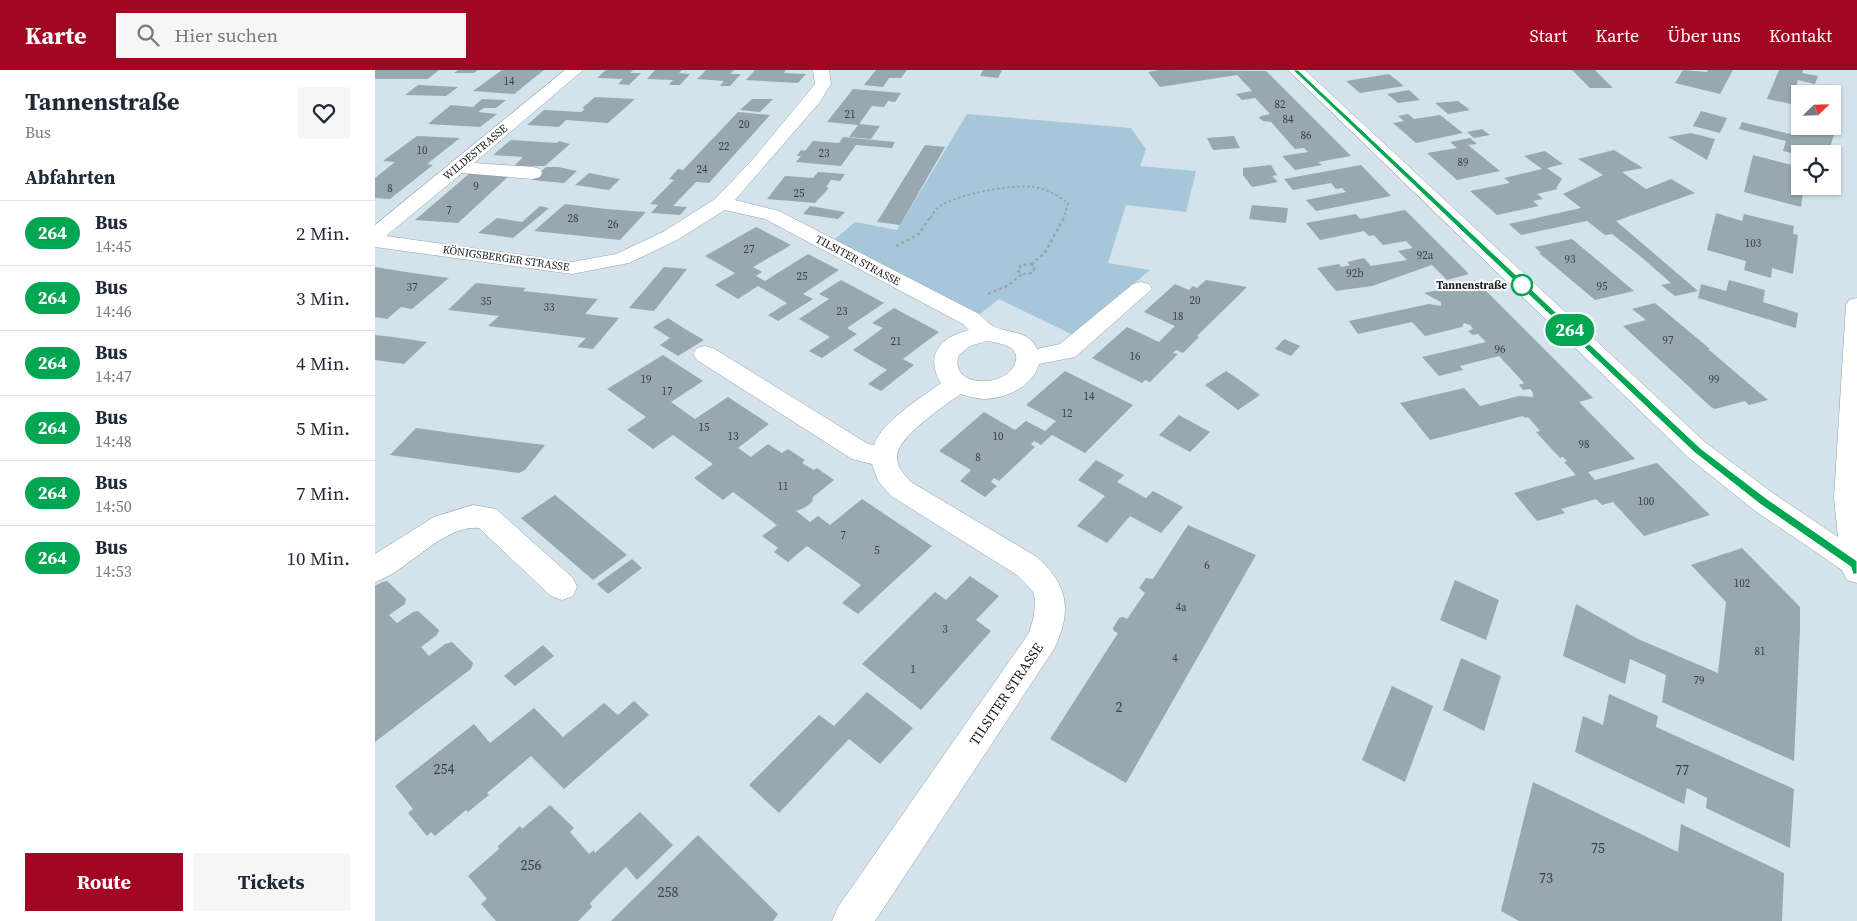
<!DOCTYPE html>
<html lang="de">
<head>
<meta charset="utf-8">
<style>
  body { margin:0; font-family:"Source Serif 4",serif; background:#f6f6f7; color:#1f2937; height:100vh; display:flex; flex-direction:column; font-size:19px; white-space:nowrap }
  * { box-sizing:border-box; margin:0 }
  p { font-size:16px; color:#747a83 }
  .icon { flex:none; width:28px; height:28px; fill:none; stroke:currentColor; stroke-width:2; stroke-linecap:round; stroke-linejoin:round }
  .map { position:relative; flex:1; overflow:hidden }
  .sheet { display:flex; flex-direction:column; background:#fff; width:375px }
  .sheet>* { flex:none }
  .badge { padding:0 10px; border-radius:16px; font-size:18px; line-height:32px }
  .needle { width:32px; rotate:67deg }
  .buttons { position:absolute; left:1416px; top:15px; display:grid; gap:10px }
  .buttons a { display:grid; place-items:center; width:50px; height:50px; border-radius:0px; background:#fff; box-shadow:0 1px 4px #0004; font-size:25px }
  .map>.badge { position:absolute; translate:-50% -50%; box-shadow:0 0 0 2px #fff }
  h2 { padding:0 25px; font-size:19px; line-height:45px }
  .round { display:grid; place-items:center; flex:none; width:52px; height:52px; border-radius:0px; background:#f6f6f7 }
  .overview { display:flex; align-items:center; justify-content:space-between; height:85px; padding:0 25px }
  h1 { font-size:24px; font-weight:700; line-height:38px }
  .action { display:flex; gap:10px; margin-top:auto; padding:10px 25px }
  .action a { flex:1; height:58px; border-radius:0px; background:#a30623; color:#fff; font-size:20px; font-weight:700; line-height:58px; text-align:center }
  .action a+a { background:#f6f6f7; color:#1f2937 }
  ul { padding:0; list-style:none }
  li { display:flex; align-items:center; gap:15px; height:65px; padding:0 25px; border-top:1px solid #e0e1e3 }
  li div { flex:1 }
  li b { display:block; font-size:19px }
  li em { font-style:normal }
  li .badge { min-width:55px; font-weight:700; text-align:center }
  header { display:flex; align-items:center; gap:30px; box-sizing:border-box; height:70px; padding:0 25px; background:#a30623; color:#fff }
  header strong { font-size:24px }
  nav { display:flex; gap:28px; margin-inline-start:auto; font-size:18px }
  .search { width:350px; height:45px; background:#f6f6f7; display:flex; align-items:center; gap:12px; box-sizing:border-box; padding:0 18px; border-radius:0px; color:#747a83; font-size:19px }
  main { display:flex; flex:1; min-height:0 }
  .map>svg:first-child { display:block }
</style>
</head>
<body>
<header>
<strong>Karte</strong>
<div class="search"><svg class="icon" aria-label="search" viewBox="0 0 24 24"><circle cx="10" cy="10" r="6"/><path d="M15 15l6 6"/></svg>Hier suchen</div>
<nav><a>Start</a><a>Karte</a><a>Über uns</a><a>Kontakt</a></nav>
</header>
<main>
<section class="sheet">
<div class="overview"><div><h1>Tannenstraße</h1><p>Bus</p></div><a class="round"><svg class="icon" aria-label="heart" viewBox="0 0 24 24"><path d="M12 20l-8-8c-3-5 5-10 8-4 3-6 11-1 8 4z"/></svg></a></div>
<h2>Abfahrten</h2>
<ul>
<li><span class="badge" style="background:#00a651;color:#fff">264</span><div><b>Bus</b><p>14:45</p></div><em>2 Min.</em></li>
<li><span class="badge" style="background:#00a651;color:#fff">264</span><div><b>Bus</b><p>14:46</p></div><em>3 Min.</em></li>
<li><span class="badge" style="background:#00a651;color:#fff">264</span><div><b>Bus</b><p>14:47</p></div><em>4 Min.</em></li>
<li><span class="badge" style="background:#00a651;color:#fff">264</span><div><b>Bus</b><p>14:48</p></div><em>5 Min.</em></li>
<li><span class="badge" style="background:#00a651;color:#fff">264</span><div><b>Bus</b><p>14:50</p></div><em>7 Min.</em></li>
<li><span class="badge" style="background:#00a651;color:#fff">264</span><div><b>Bus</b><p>14:53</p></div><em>10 Min.</em></li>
</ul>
<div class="action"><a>Route</a><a>Tickets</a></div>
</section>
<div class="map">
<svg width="1482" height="851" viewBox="0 0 1482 851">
  <rect width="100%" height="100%" fill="#d3e2eb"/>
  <path fill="#a6c7da" d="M592 44 756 58 771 79 765 96 821 101 811 142 751 135 733 193 775 200 698 265 624 229 605 244 459 170 480 152 522 160Z"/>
  <path fill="#99a8b0" d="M0 0H64L53 9H0Z
    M83 0H103L99 3H79Z
    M127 0H169L139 24 98 21Z
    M231 0H258L255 3H266L254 15 243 14 248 9 222 8Z
    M280 0H307L304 3 315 4 305 15H294L298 10 272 9Z
    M331 0H359L355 4H366L355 16H345L349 11 322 9Z
    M380 0H411L409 3 431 4 423 13 371 10Z
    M501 0H532L526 8H514L508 17 489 15Z
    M608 0H627L623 8 605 6Z
    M785 0 891 1 976 86 943 92 947 95 920 100 907 86 933 82 929 78 920 79 896 52 888 51 884 48 886 46 895 44 880 28 867 30 861 24 877 21 862 5 785 17 773 2Z
    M1197 0H1220L1238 18H1215Z
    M1308 0 1332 2 1333 0H1358L1345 24 1300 13Z
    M1404 0H1428L1427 3 1443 6 1440 14 1423 10 1421 17 1446 24H1425V36L1392 29Z
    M1014 4 1029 16 985 23 971 11Z
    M43 15 64 16 83 17 71 26 30 25Z
    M478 19 526 23 520 32 513 31 509 37 497 36 484 54 505 56 496 69 474 67 483 55 452 52Z
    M1034 20 1045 30 1023 33 1012 24Z
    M220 27 260 29 233 53 191 50 184 57 152 55 169 40 206 42 210 39 207 38Z
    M107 29 131 30 121 38H109L103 42 122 44 105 57 53 54 76 35 98 37Z
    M377 29H398L385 42 365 40Z
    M1083 31 1095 40 1073 44 1060 33Z
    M1326 41 1352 48 1345 63 1318 56Z
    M363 42 395 45 334 113 321 112 298 136 312 137 305 145 276 143 283 135 275 134 299 110 294 109 303 99 308 100Z
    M1033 44 1039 49 1065 45 1088 63 1041 73 1018 53 1029 51 1023 46Z
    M1421 48 1425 49V56L1461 58 1453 84H1425V85L1408 81 1411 71 1364 59 1367 52 1415 64Z
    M1107 59 1115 65 1099 68 1092 62Z
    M1316 63 1340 69 1332 90 1293 67Z
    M42 66 85 68 52 94 58 95 15 129 0 128V108L20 92 8 91Z
    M859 66 865 78 838 80 832 68Z
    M468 67 520 72 517 78 481 75 466 96 421 92 426 86H422L426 80 430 81 438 71 464 73Z
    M1095 68 1102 74 1093 75 1125 101 1082 110 1052 83 1082 78 1075 72Z
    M136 70 182 73 184 71 195 74 170 96H139L148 87 118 85Z
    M550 75 570 77 525 155 502 152Z
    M1239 80 1268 98 1247 102 1271 119 1296 109 1320 123 1241 151 1323 221 1300 226 1286 215 1296 213 1265 186 1237 164 1230 165 1212 151 1146 165 1134 154 1206 138 1188 124 1228 105 1203 89Z
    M1170 81 1188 94 1172 98 1187 109 1181 118 1183 119 1162 124 1168 129 1158 131 1164 136 1122 145 1095 121 1135 113 1129 108 1167 99 1149 86Z
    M1378 85 1425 97V116H1429L1426 137 1369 122Z
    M896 95 902 105 897 106 903 112 877 117 868 105V98Z
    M986 95 1016 126 941 141 931 130 971 122 967 118 961 119 956 113 918 120 909 109Z
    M171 97H183L202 101 189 113 157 110Z
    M443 102 470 104 465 111 456 110 451 117 454 118 440 133 392 129 410 106 438 108Z
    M95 103 135 105 83 153 40 150Z
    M214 103 245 109 234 120 200 115Z
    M190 134 231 139 271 142 245 170 159 161Z
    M877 135 913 138 911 153 874 149Z
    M165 136 174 138 138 168 103 163 122 148 147 152Z
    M435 136 470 142 463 149 428 144Z
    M1030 140 1094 204 1072 210 1057 195 997 216 961 221 942 198 964 194 966 197 975 195 972 192 989 188 996 196 1032 190 1023 181 1038 178 1031 171 1008 175 999 165 994 166 989 161 945 170 931 153 981 144 985 149Z
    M1341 143 1367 151 1369 144 1419 156 1418 164 1423 165 1418 204 1397 198 1396 208 1369 200 1371 191 1332 180Z
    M381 157 416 175 378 197 387 202 381 206 390 211 433 184 464 200 428 224 438 229 403 251 393 245 412 233 383 216 363 229 340 215 360 203 330 186Z
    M1197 169 1227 194 1259 221 1220 230 1164 183H1166L1160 177Z
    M0 197 31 202 74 208 37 239 26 237 12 249 0 247Z
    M289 197 312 199 279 241 254 238Z
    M466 210 509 233 472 258 482 264 447 288 434 281 455 267 424 249 454 229 444 224Z
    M831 210 872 217 822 266 824 267 808 283 801 280 798 283 803 284 775 312 770 310 767 313 717 288 752 257 784 272 800 256 769 242 800 214 814 220 818 216 822 218Z
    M1354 210 1390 220 1388 232 1423 243 1421 258 1323 228 1326 214 1351 221Z
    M1102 212 1218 328 1204 332 1260 389 1213 402 1220 410 1282 393 1335 445 1269 466 1238 432 1227 435 1221 429 1186 439 1190 443 1162 451 1139 423 1201 405 1189 392 1192 391 1188 387 1185 388 1161 362 1165 361 1153 347 1150 348 1148 346 1055 370 1025 333 1089 318 1105 336 1144 326 1158 327V323L1155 319 1148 320 1144 315 1149 313 1124 286 1085 296 1088 300 1064 306 1047 287 1111 272 1103 264 1098 265 1093 261 1098 259 1095 255 1089 253 1087 257 1050 266 1037 252 983 264 974 251 1054 234 1066 236V232L1049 223Z
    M101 213 151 218 148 221 223 229 210 244 244 248 218 279 202 277 211 268 113 256 124 246 73 240Z
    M1280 233 1335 279H1333L1393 330 1374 335 1370 331 1340 339 1336 337 1248 256 1271 250 1257 239Z
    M519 238 564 262 528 289 539 295 506 321 493 314 512 300 478 280 508 258 497 253Z
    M293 248 310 259 329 270 303 286 285 275 295 268 278 257Z
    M0 265 18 267 52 272 29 294 0 290Z
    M909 269 925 276 916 286 900 279Z
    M288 285 328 311 296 332 320 349 353 327 394 354 363 378 376 387 393 374 407 383 413 379 430 390 427 393 439 400 442 398 459 410 438 427 437 432 429 438 421 441 435 452 443 446 455 455 487 429 557 476 483 544 467 533 486 515 432 476 413 492 399 482 403 478 387 466 402 455 358 422 348 430 319 408 338 394 298 365 278 379 252 360 271 347 232 319Z
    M690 301 758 335 710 383 677 365 666 375 659 371 656 374 660 377 624 411 619 408 616 412 622 416 610 427 585 411 596 400 564 381 609 342 640 360 651 351 670 361 681 351 651 335Z
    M851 301 863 309 885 325 863 340 830 315Z
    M804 345 835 362 815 382 784 365Z
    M41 358 98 366 170 375 150 400 144 403 15 385Z
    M721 390 749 405 742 412 771 428 778 421 808 437 786 463 755 446 732 473 702 456 730 426 703 410Z
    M180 425 252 485 218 510 146 448Z
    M813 455 881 485 751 713 675 669 743 563 739 561 738 558 744 548 748 547 752 549 770 523 764 518 771 508 778 509Z
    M1367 478 1425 537V559L1419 691 1287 632 1291 605 1255 589 1250 614 1188 586 1201 534 1263 569 1343 603 1351 532 1316 495Z
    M257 489 267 498 233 524 222 514Z
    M595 506 624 526 601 550 616 561 546 640 487 594 560 522 571 530Z
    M1080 510 1124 530 1111 570 1065 550Z
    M12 511 31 529 30 534 14 545 22 553 38 542 43 541 64 560 62 565 46 577 54 586 70 574 77 572 98 593 96 599 0 672V516L7 512Z
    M168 575 179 586 140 616 129 606Z
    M1086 588 1126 606 1109 661 1068 640Z
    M1017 616 1058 636 1030 712 987 690Z
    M492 622 538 658 505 694 474 669 404 743 374 715 444 645 459 656Z
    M1234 624 1283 646 1281 657 1419 719 1415 778 1331 738 1332 728 1312 718 1309 734 1200 682 1208 646 1228 655Z
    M259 631 274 645 189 719 156 686 112 723 114 725 93 742 91 740 60 766 56 762 52 766 33 743 38 739 20 716 99 654 115 673 159 638 188 667 229 633 243 645Z
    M1158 712 1303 782 1306 754 1409 803 1407 851H1144L1126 841Z
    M175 735 199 758 195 762 214 784 219 780 220 783 265 742 298 775 262 810 251 797 215 833 217 837 203 851H121L106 834 112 829 93 806 124 779 123 776 145 756 147 759Z
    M323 765 403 844 398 851H236Z"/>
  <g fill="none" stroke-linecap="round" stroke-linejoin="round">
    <defs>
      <path id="minor" d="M190 0H208L99 93 158 97 165 99 167 103 165 107 158 109 87 103 11 166 197 192 241 184 288 162 340 129 379 88 440 14 438 0H454L456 14 444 33 360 130 404 141 604 244C609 248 614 255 620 257 636 264 653 260 662 279L685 274 758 214 766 212 774 214 777 219 700 287 664 294C658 317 630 329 608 329 600 328 592 326 585 324 570 336 519 368 522 389 523 399 529 404 536 412L662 487C694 516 697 541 679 579L500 851H457L463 837 654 563 659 546 660 529 658 522 651 514 642 505 516 426 503 411 497 394 477 389 322 290 318 284 322 278 330 276 338 278 493 374 499 375C507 351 546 328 566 313 549 285 566 267 594 260L588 254 390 149 350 140 302 170 254 193 197 204 0 177V155ZM612 271C622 273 644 275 641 290 636 319 572 319 584 285L595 276Z
        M913 0H930L1331 373 1399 424 1463 467 1459 428 1471 235 1474 230 1482 228V513L1472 510 1467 500 1379 440 1313 387Z
        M98 435 121 439 198 508 202 517 198 526 187 530 176 526 104 458C67 455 34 501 0 512V484L59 447Z"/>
    </defs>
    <use href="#minor" stroke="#93a2aa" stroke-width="1"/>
    <path stroke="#97a4ab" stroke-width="2" stroke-dasharray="2.5 2.5" stroke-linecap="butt" d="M556 148C558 143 561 139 565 136 583 124 638 114 659 117 672 119 682 125 693 133L689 148"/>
    <path stroke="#97a4ab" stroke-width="2.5" stroke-dasharray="3 3" stroke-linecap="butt" d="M521 176 544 164 556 146
      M656 194 669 184 690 146
      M656 194 660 197 657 203 647 204 643 201 646 195Z
      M613 224 634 215 647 204"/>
    <use href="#minor" fill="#fff" fill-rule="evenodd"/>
  </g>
  <path fill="#00a651" stroke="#fff" d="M918 0H923L1325 378 1392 429 1482 491V504H1478L1476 497 1385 434 1319 382Z"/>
  <circle fill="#fff" stroke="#00a651" stroke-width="2.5" cx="1147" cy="215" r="10"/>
  <g text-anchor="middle" stroke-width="4" stroke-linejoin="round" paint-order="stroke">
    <g font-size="11" fill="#384044">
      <text x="134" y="15">14</text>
      <text x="905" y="38">82</text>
      <text x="475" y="48">21</text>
      <text x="913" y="53">84</text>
      <text x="369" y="58">20</text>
      <text x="931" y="69">86</text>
      <text x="349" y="80">22</text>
      <text x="47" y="84">10</text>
      <text x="449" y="87">23</text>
      <text x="1088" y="96">89</text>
      <text x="327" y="103">24</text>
      <text x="101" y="120">9</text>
      <text x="15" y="122">8</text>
      <text x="424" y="127">25</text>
      <text x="74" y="144">7</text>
      <text x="198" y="152">28</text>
      <text x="238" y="158">26</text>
      <text x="1378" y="177">103</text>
      <text x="374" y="183">27</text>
      <text x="1050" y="189">92a</text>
      <text x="1195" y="193">93</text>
      <text x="980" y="207">92b</text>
      <text x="427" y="210">25</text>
      <text x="1227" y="220">95</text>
      <text x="37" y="221">37</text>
      <text x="820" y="234">20</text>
      <text x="111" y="235">35</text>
      <text x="174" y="241">33</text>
      <text x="467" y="245">23</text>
      <text x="803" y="250">18</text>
      <text x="1293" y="274">97</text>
      <text x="521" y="275">21</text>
      <text x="1125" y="283">96</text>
      <text x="760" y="290">16</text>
      <text x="271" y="313">19</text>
      <text x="1339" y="313">99</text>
      <text x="292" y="325">17</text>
      <text x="714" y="330">14</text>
      <text x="692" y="347">12</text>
      <text x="329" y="361">15</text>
      <text x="358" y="370">13</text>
      <text x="623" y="370">10</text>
      <text x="1209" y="378">98</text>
      <text x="603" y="391">8</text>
      <text x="408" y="420">11</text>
      <text x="1271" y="435">100</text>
      <text x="468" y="469">7</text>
      <text x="502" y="484">5</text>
      <text x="832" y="499">6</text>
      <text x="1367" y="517">102</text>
      <text x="806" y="541">4a</text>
      <text x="570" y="563">3</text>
      <text x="1385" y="585">81</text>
      <text x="800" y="592">4</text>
      <text x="538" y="603">1</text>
      <text x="1324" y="614">79</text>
    </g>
    <g font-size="11" fill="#171d20" stroke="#fff">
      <text transform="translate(100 82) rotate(-40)" y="4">WILDESTRASSE</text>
      <text transform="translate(131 188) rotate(8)" y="4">KÖNIGSBERGER STRASSE</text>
      <text transform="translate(483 190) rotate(28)" y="4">TILSITER STRASSE</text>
    </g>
    <g font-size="11" font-weight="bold" fill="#171d20" stroke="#fff" text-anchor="end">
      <text x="1132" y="219">Tannenstraße</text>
    </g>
    <g font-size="14" fill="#171d20" stroke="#fff">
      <text transform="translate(631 624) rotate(-56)" y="5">TILSITER STRASSE</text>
    </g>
    <g font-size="14" fill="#384044">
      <text x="744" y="642">2</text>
      <text x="69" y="704">254</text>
      <text x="1307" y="705">77</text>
      <text x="1223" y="783">75</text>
      <text x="156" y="800">256</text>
      <text x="1171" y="813">73</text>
      <text x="293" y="827">258</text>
    </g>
  </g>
</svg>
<div class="buttons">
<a><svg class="needle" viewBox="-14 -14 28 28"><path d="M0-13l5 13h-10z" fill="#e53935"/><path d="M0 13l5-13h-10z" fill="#747a83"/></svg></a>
<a><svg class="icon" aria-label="locate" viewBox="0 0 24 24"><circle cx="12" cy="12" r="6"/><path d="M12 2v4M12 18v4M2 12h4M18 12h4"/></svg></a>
</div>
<b class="badge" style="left:1195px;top:260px;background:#00a651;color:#fff">264</b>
</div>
</main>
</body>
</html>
